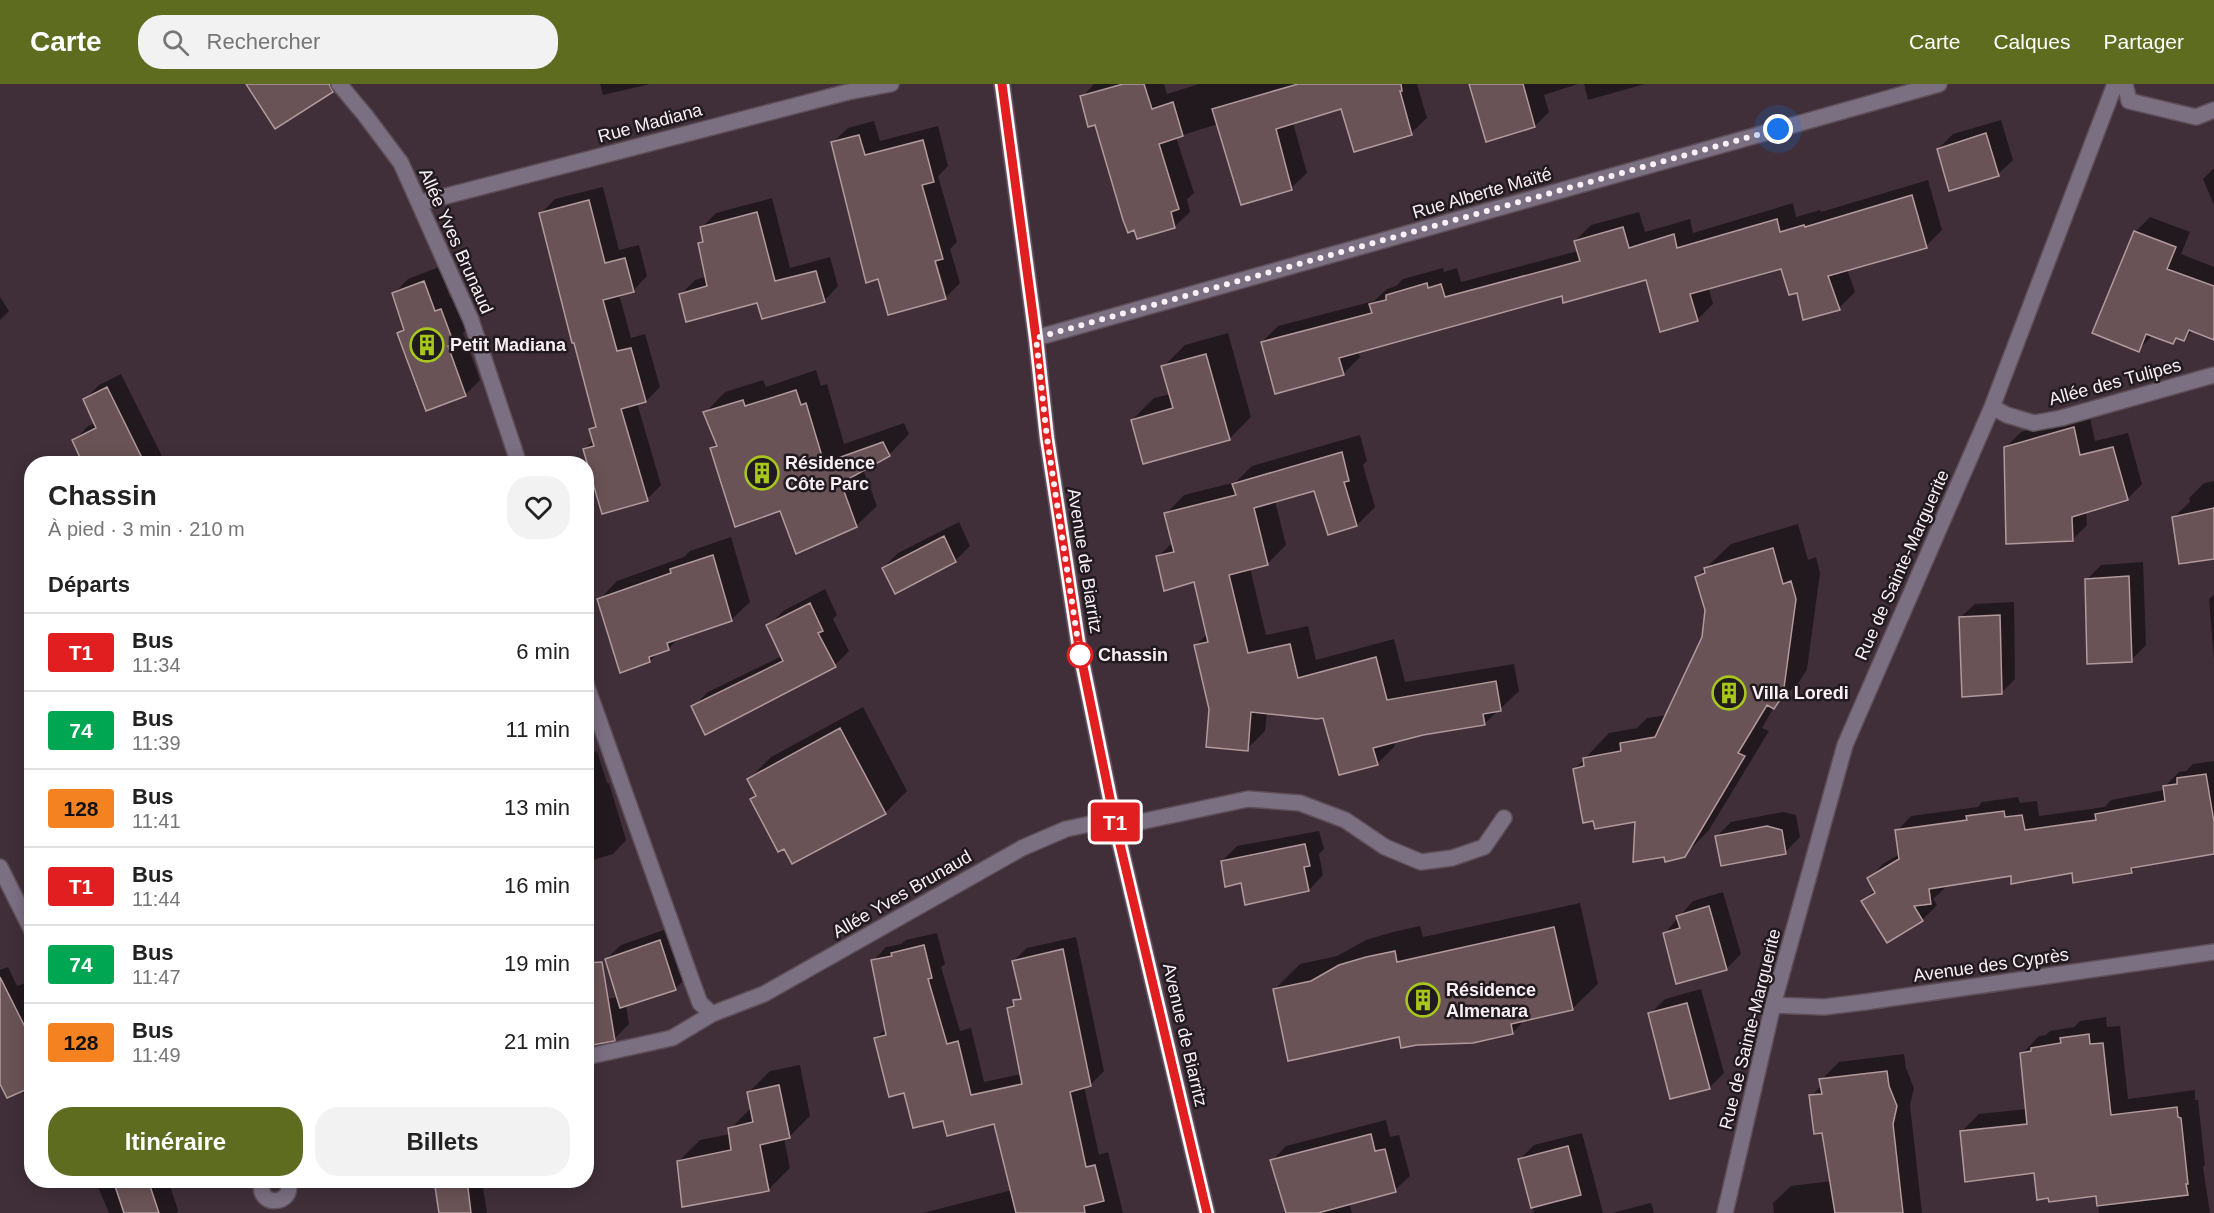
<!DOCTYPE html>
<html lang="fr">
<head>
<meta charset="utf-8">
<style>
  body { margin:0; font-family:Helvetica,sans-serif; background:#f2f2f2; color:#222; height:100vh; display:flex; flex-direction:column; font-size:22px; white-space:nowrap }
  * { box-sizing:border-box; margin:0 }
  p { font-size:20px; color:#767676 }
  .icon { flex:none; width:33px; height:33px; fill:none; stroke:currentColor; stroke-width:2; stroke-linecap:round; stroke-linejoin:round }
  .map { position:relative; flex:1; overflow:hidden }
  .side { position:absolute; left:24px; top:372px; width:570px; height:732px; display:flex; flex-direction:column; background:#fff; border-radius:24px; box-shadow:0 3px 15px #0003 }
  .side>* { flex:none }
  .badge { padding:0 12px; border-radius:4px; font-size:21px; line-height:39px }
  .you { position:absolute; width:30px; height:30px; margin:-15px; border:4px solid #fff; border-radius:50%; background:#1a73e8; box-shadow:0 0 0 9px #1a73e833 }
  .map>.badge { position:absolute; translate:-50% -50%; box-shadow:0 0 0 3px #fff }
  h2 { padding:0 24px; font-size:22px; line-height:54px }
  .round { display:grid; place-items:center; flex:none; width:63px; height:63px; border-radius:24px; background:#f2f2f2 }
  .headline { display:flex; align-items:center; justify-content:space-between; height:102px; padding:0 24px }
  h1 { font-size:28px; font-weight:700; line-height:45px }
  .primary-button { display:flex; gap:12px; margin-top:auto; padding:12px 24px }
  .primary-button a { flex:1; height:69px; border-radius:24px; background:#5e6c1f; color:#fff; font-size:24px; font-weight:700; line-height:69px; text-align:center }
  .primary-button a+a { background:#f2f2f2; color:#222 }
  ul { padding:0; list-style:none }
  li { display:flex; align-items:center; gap:18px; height:78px; padding:0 24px; border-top:2px solid #e0e0e0 }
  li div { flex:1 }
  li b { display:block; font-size:22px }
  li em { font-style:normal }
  li .badge { min-width:66px; font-weight:700; text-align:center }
  header { display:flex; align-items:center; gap:36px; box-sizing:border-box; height:84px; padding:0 30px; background:#5e6c1f; color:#fff }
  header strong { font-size:28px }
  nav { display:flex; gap:33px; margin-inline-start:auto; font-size:21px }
  .search { width:420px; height:54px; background:#f2f2f2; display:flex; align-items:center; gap:15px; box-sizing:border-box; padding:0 21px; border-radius:24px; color:#767676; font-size:22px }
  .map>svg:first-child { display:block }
</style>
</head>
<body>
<header>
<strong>Carte</strong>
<div class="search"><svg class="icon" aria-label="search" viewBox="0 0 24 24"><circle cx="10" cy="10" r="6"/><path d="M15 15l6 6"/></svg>Rechercher</div>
<nav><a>Carte</a><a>Calques</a><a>Partager</a></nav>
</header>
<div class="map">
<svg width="2214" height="1129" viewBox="0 0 2214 1129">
  <rect width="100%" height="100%" fill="#402f39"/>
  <path fill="#0007" fill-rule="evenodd" d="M600 0H650L603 11Z
    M1094 0H1164L1167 10 1199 0H1417L1427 34 1411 49 1342 24 1293 39 1307 89 1291 104 1218 40 1176 53 1194 109 1187 115 1190 128 1174 143 1096 39 1082 13Z
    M1471 0H1578L1544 11 1549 28 1535 42Z
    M1584 0H1645L1588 16Z
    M2001 36 2013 76 1998 90 1938 65 1953 50Z
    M874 37 880 57 938 42 948 82 938 92 957 158 950 165 960 199 945 214 880 193 833 58 848 44ZM934 169 945 206H942L932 170Z
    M2214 84V121L2203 95Z
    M1928 96 1942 146 1926 162 1847 185 1855 208 1839 224 1798 208 1782 184 1709 205 1713 220 1697 236 1647 194 1563 210 1358 267 1360 273 1344 289 1276 308 1262 258 1278 242 1374 217 1387 205 1396 202 1403 195 1443 184 1444 188 1457 184 1461 198 1578 167 1575 157 1591 141 1639 128 1645 148 1690 135 1693 149 1793 119 1796 133 1820 126 1821 128Z
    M603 103 619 166 639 161 647 192 633 207 619 210 631 254 645 250 660 303 646 317 637 319 661 401 647 415 584 365 594 356 591 346 597 340 541 129 555 115Z
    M772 114 790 184 830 173 838 202 824 217H758L680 211 695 196 706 193 700 160 704 156 701 144 716 129Z
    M2150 133 2190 148 2181 170 2214 183V249L2193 246 2184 256 2178 253 2172 259 2153 251 2138 266 2135 148Z
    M439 183 450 213 456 211 468 244 463 249 480 296 465 311 399 249 405 243 393 210 408 195Z
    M0 213 9 227 0 236Z
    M1228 249 1251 333 1229 355 1132 336 1154 314 1170 310 1163 283 1185 261Z
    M816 286 821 302 827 300 844 360 904 339 909 350 889 371 863 385 877 422 856 442 797 468 781 425 711 364 717 358 705 329 725 308 763 296 766 303Z
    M121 290 163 374 158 380H85L74 357 88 342 95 339 85 315 99 301Z
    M2089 329 2095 357 2128 349 2142 400 2127 415 2086 427 2087 441 2073 455 2006 363 2021 348Z
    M1360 351 1367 377 1363 381 1375 423 1357 441 1315 405 1275 417 1286 461 1267 480 1250 484 1266 551 1308 542 1316 576 1394 555 1405 598 1514 580 1519 607 1484 640 1422 650 1394 657 1395 662 1377 680 1324 632 1267 629 1265 647 1247 665 1211 625 1195 562 1208 549 1196 497 1158 473 1173 458 1166 430 1184 411 1236 398 1252 382Z
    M2214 397V473L2174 433 2190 418 2189 414 2204 399Z
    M959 438 970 462 955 477 883 484 898 469Z
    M1798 440 1808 476 1816 473 1820 489 1807 585 1799 598 1774 623 1762 644 1769 647 1709 746 1684 772 1575 685 1609 649 1637 644 1647 634 1667 631 1703 553 1707 526 1696 493 1731 460Z
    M731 453 750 518 731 536 680 553 668 565 659 568 650 577 599 516 617 497 684 473 690 467Z
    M2143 478 2146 561 2131 576 2086 496 2101 481Z
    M825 505 837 531 833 535 849 567 835 581 693 623 708 608 782 572 768 542 783 527Z
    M2214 511V576L2209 515Z
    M2014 518 2015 595 2001 609 1961 533 1975 520Z
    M863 623 907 707 885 729 752 715 757 710 749 695 771 673Z
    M586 658 590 670 597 667 607 699H609L626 756 613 770 586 778Z
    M2214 677V769L2137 782 2131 788 2073 787 2012 791 1945 801V804L1933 815 1937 821 1922 836 1887 857 1863 817 1875 805 1869 795 1883 780 1900 770 1897 747 1911 732 1978 723 1982 718 2018 713 2020 719 2037 717 2039 732 2105 723 2111 716 2165 706 2164 703 2179 688 2186 687 2193 680Z
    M1783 728 1796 731 1800 753 1785 768 1717 752 1731 738Z
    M1319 747 1324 765 1319 770 1323 791 1309 806 1242 797 1222 777 1237 762Z
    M1723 808 1741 870 1726 885 1664 850 1693 817Z
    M1580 819 1598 900 1572 925 1526 935 1512 949 1400 952 1274 906 1300 880 1337 872 1366 856 1393 848 1420 842 1423 853Z
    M675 842 690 890 675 905 626 921 629 940 614 955 586 919 618 913 606 875 621 861Z
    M937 849 945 880 941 883 960 947 971 944 984 998 1022 990 1009 924 1021 910 1013 877 1027 864 1076 853 1104 987 1090 1001 1084 1002 1099 1071 1108 1068 1123 1129H923L1012 1106 995 1038 944 1035 906 1007 875 955 886 944 873 877 886 863 901 860 906 856Z
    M8 883 17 902 25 899 32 914V1027L22 1006 0 997V886Z
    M1701 905 1724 989 1709 1004 1650 930 1665 915Z
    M2106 933 2107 943 2120 942 2128 1015 2195 1006V1016H2198L2205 1081 2203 1083 2210 1129H2099L2097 1110 2035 1087 1961 1048 1979 1030 2027 1025 2022 970 2039 952 2046 951 2050 947 2074 943 2080 937Z
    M1904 970 1906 984 1914 1004 1910 1021 1922 1129H1774L1773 1119 1791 1102 1832 1097 1824 1047 1811 1012 1822 1001 1821 996 1839 978Z
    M800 981 810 1032 789 1053 784 1054 790 1084 769 1105 678 1078 700 1056 730 1050V1045L752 1023 749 1008 770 987Z
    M1386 1036 1390 1053 1399 1051 1410 1092 1395 1106 1349 1119 1352 1129H1283L1287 1125 1272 1077 1286 1062Z
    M1582 1049 1603 1129H1531L1534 1128 1520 1075 1534 1061Z
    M101 1096H168L178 1126 177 1129H109L97 1101Z
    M435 1096H482L487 1129H440Z
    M1651 1119 1654 1129H1612Z"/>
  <path fill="#695356" stroke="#b2999c" stroke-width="1.5" d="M246 0H329L333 8 275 45Z
    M1123 0H1144L1152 25 1173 18 1183 52 1159 60 1179 125 1171 128 1175 144 1137 155 1134 146 1128 149 1123 136 1095 41 1088 43 1080 12Z
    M1298 0H1401L1402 7H1400L1412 51 1354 68 1341 25 1276 45 1292 106 1241 121 1212 25Z
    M1469 0H1523L1535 43 1486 58Z
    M1986 49 1999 92 1949 107 1937 65Z
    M859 51 865 71 923 56 934 98 922 101 943 175 935 177 946 215 888 231 878 195 866 199 831 58Z
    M1912 111 1927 164 1828 192 1840 226 1803 236 1797 209 1789 211 1781 185 1690 210 1698 237 1660 248 1646 196 1563 219 1562 212 1339 274 1344 291 1275 310 1261 258 1372 229 1369 220 1386 216V211L1427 199 1428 204 1441 200 1445 213 1580 177 1574 157 1623 143 1629 164 1674 150 1677 164 1777 135 1780 148 1804 141 1805 143Z
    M589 116 605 179 625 174 634 208 603 216 617 267 631 264 646 318 621 325 648 417 602 430 583 365 594 362 589 345 596 343 574 259H572L539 129Z
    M757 128 775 197 816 187 825 218 762 235 757 219 686 238 679 210 707 202 698 159 703 158 700 143Z
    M2134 147 2176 163 2167 185 2214 202V256L2189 246 2184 257 2176 254 2173 260 2146 250 2139 268 2092 249Z
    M424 197 435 227 441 225 454 260 448 262 466 312 426 327 397 249 404 246 392 209Z
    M1206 270 1230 356 1143 380 1131 336 1173 324 1161 282Z
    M107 303 145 380H83L72 356 96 344 83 315Z
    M796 306 801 321 806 319 824 379 883 358 890 372 841 399 857 443 796 470 780 427 735 443 710 364 717 362 703 328 743 316 745 322Z
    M2074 343 2080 371 2113 363 2128 416 2072 433 2073 457 2006 460 2004 363Z
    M1342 368 1349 397 1344 398 1357 442 1328 451 1314 407 1254 424 1268 481 1229 491 1248 569 1290 560 1298 594 1376 573 1387 616 1496 597 1501 627 1483 630 1485 641 1423 651 1373 664 1378 681 1339 691 1323 634 1317 635 1251 628 1248 667 1206 663 1209 625 1194 561 1208 558 1194 498 1164 507 1156 472 1174 468 1164 429 1236 411 1232 400Z
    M2214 424V475L2179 480 2172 433Z
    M944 452 956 478 895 510 882 484Z
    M1773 464 1783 500 1791 497 1796 515 1783 611 1774 625 1767 621 1738 669 1745 672 1685 773 1665 778 1664 773 1633 778 1635 738 1595 745 1593 737 1583 739 1573 685 1584 682 1583 674 1621 667 1620 659 1655 653 1702 553 1705 526 1695 493 1705 489 1704 484Z
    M713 471 732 537 667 559 669 566 649 573 650 578 620 589 597 515 671 489 670 485Z
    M2129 492 2132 578 2087 580 2085 495Z
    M810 519 823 547 818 549 836 583 705 651 691 622 783 577 766 541Z
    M2000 531 2002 610 1962 613 1959 533Z
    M840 644 886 730 792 780 784 765 778 768 750 715 756 712 747 695Z
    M2206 690 2214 738V770L2131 784 2132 789 2073 799 2072 789 2011 800V792L1929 805 1931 820 1914 822 1923 837 1887 859 1861 817 1875 809 1867 794 1899 775 1895 746 1967 736 1966 732 2004 727 2005 733 2022 731 2025 746 2096 736 2095 730 2165 717 2163 702 2177 700V694Z
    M1767 742 1782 746 1786 770 1721 782 1715 752Z
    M1305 760 1310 782 1304 783 1309 807 1245 821 1241 799 1225 803 1221 777Z
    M1709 822 1727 886 1676 900 1663 849 1680 844 1676 832Z
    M1554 843 1573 926 1511 940 1513 950 1473 959 1417 961 1401 964 1399 953 1288 977 1273 905 1311 897 1339 881 1366 873 1395 867 1397 878Z
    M660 856 676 906 620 924 605 875Z
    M924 861 932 894 928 895 947 960 958 957 971 1011 1022 1000 1007 924 1014 922 1013 916 1021 915 1012 877 1063 865 1091 1002 1070 1008 1086 1083 1095 1081 1104 1117 1084 1122 1085 1129H1016L994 1040 947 1052 943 1037 913 1044 904 1009 889 1013 874 954 886 951 871 876 892 872 891 869Z
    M602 878 615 957 586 962V879Z
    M0 893 32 957V1003L7 1014 0 1000Z
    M1687 919 1710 1005 1670 1015 1648 929Z
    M2089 950 2090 960 2103 959 2111 1031 2177 1023 2178 1033 2181 1034 2188 1100H2186L2188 1111 2097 1122 2096 1112 2049 1118 2048 1114 2037 1116 2034 1089 1965 1098 1960 1047 2027 1040 2020 969 2031 967V964L2061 959 2060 954Z
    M1887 987 1889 1002 1897 1022 1893 1040 1903 1129H1835L1822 1049 1814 1050 1809 1011 1822 1010 1819 995Z
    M779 1001 790 1054 760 1061 769 1107 682 1123 677 1077 731 1066 728 1044 753 1038 747 1008Z
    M1371 1050 1375 1067 1385 1065 1396 1108 1318 1129H1286L1270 1076Z
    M1568 1062 1581 1111 1531 1124 1518 1075Z
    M113 1096H148L159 1129H124Z
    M434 1096H467L471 1129H439Z"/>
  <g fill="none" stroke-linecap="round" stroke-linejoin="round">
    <defs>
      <path id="minor" d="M339 0 365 31 401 79 471 236 519 380
        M2125 0 2129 17 2196 33 2214 26
        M419 119 848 8 891 0
        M1036 254 1939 0
        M1992 323 2007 331 2034 339 2061 334 2214 291
        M586 600 694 903 700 919 712 930
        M0 783 32 847
        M1773 921 1824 923 1865 918 2214 868
        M586 973 672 954 712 930 764 910 1022 764 1066 745 1095 739H1135L1248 715 1300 719 1345 736 1385 763 1421 778 1452 774 1484 763 1504 734
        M263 1096C253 1125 298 1122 287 1096
        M1725 1129 1773 921 1845 661 1992 323 2115 0"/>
      <path id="secondary" d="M1002 0 1036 254 1047 354 1079 563 1115 739 1207 1129"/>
    </defs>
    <use href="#minor" stroke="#5e4e57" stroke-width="18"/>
    <use href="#secondary" stroke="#5e4e57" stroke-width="18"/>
    <use href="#minor" stroke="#7b6f82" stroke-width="15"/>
    <use href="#secondary" stroke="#a390ae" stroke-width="15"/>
  </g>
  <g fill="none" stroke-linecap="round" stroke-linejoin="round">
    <defs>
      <path id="line" d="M1002 0 1036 254 1047 354 1079 563 1115 739 1207 1129"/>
    </defs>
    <use href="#line" stroke="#fff" stroke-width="14"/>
    <use href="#line" stroke="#e11f21" stroke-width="9"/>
    <path stroke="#faeff5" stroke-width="6" stroke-dasharray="0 10.8" d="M1080 571 1047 354 1036 254 1778 45"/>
  </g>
  <defs>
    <symbol id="building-ring" viewBox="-11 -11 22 22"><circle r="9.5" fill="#211a1e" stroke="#a8c71c" stroke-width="1.5"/><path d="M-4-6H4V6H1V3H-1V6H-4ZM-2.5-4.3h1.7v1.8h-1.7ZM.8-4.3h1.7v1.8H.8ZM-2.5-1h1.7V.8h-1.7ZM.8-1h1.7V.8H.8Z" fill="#a8c71c"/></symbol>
  </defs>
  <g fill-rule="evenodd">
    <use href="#building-ring" x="408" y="242" width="38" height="38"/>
    <use href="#building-ring" x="743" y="370" width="38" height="38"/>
    <use href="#building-ring" x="1710" y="590" width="38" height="38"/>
    <use href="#building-ring" x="1404" y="897" width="38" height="38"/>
  </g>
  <circle fill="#fff" stroke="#e11f21" stroke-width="3" cx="1080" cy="571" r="12"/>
  <g text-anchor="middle" stroke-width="5" stroke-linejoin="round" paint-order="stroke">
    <g font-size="18" fill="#faeff5" stroke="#211a1e">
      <text transform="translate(650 39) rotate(-15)" y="6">Rue Madiana</text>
      <text transform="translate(1482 109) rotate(-16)" y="6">Rue Alberte Maïté</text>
      <text transform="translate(456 157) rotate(66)" y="6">Allée Yves Brunaud</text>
      <text transform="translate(2115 298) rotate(-15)" y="6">Allée des Tulipes</text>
      <text transform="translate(1085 477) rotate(81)" y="6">Avenue de Biarritz</text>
      <text transform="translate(1902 481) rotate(-66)" y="6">Rue de Sainte-Marguerite</text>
      <text transform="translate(902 810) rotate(-30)" y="6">Allée Yves Brunaud</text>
      <text transform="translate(1991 881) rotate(-8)" y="6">Avenue des Cyprès</text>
      <text transform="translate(1750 945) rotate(-76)" y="6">Rue de Sainte-Marguerite</text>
      <text transform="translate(1185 951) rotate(77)" y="6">Avenue de Biarritz</text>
    </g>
    <g font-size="18" font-weight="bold" fill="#faeff5" stroke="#211a1e" text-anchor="start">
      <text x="450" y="267">Petit Madiana</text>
      <text x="785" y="385">Résidence<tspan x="785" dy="21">Côte Parc</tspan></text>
      <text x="1752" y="615">Villa Loredi</text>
      <text x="1446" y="912">Résidence<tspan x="1446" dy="21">Almenara</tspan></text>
    </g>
    <g font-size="18" font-weight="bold" fill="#faeff5" stroke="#211a1e" text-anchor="start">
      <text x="1098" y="577">Chassin</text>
    </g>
  </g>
</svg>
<div class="you" style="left:1778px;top:45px"></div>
<b class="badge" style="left:1115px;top:738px;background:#e11f21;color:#fff">T1</b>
<section class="side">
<div class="headline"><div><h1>Chassin</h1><p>À pied · 3 min · 210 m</p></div><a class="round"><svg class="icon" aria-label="heart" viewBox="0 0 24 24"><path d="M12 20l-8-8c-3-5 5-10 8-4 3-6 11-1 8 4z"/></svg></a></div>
<h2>Départs</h2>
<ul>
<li><span class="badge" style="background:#e11f21;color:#fff">T1</span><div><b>Bus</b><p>11:34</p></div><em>6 min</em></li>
<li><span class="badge" style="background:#00a651;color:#fff">74</span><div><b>Bus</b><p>11:39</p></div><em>11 min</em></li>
<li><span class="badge" style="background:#f58220;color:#111">128</span><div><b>Bus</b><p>11:41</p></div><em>13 min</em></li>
<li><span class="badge" style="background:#e11f21;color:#fff">T1</span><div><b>Bus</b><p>11:44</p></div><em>16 min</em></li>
<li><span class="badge" style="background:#00a651;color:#fff">74</span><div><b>Bus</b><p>11:47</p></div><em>19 min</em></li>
<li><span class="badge" style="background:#f58220;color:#111">128</span><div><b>Bus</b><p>11:49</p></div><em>21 min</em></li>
</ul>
<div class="primary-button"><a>Itinéraire</a><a>Billets</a></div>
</section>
</div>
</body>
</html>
